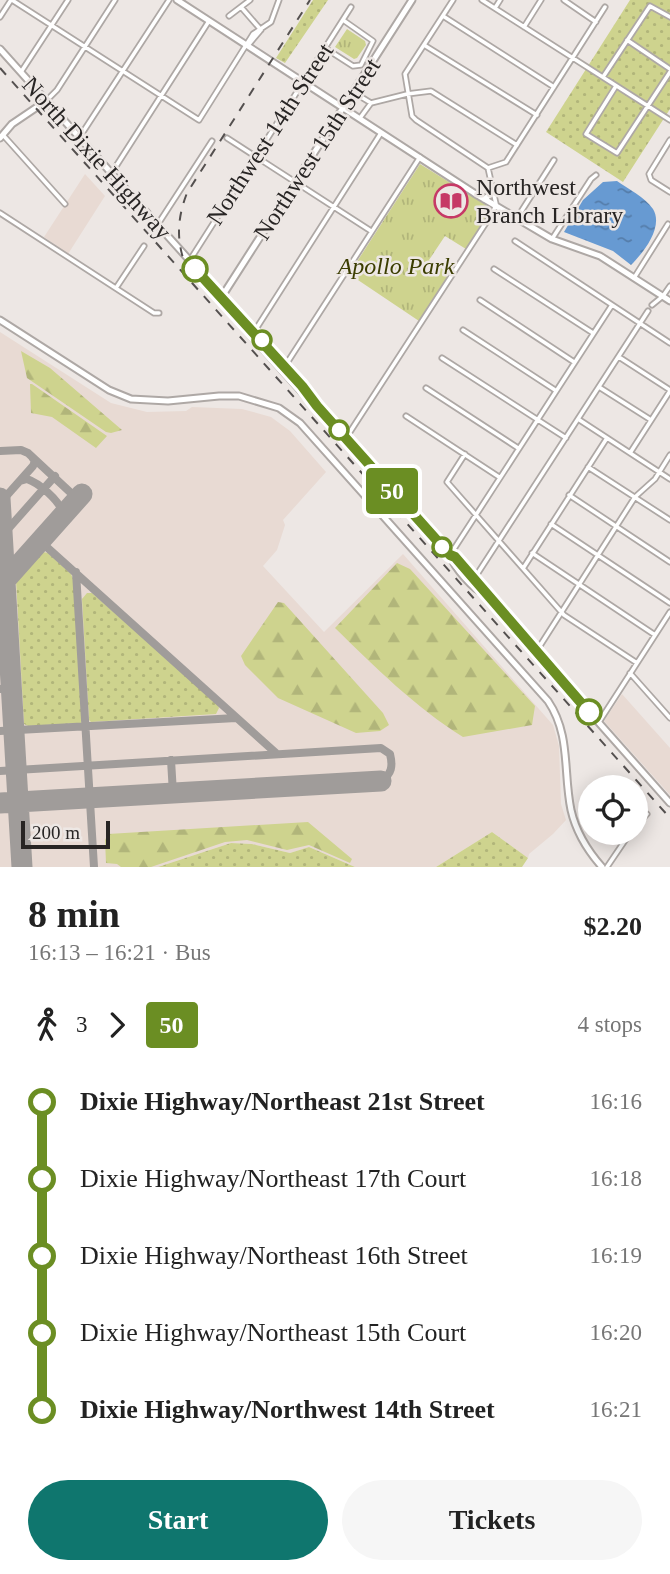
<!DOCTYPE html>
<html lang="en">
<head>
<meta charset="utf-8">
<style>
  body { margin:0; font-family:"Times New Roman",serif; background:#f6f6f6; color:#222; height:100vh; display:flex; flex-direction:column; font-size:26px; white-space:nowrap }
  * { box-sizing:border-box; margin:0 }
  p { font-size:23px; color:#767676 }
  .icon { flex:none; width:38px; height:38px; fill:none; stroke:currentColor; stroke-width:2; stroke-linecap:round; stroke-linejoin:round }
  .map { position:relative; height:867px; overflow:hidden }
  .drawer { display:flex; flex-direction:column; background:#fff; flex:1 }
  .drawer>* { flex:none }
  .badge { padding:0 14px; border-radius:5px; font-size:24px; line-height:46px }
  .buttons { position:absolute; left:578px; top:775px; display:grid; gap:14px }
  .buttons a { display:grid; place-items:center; width:70px; height:70px; border-radius:50%; background:#fff; box-shadow:0 4px 18px #0003; font-size:35px }
  .scale { position:absolute; left:21px; bottom:18px; width:89px; box-sizing:border-box; padding-left:7px; border:4px solid #282524; border-top:0; font-size:19px; line-height:24px; white-space:nowrap; color:#282524; -webkit-text-stroke:5px #ede7e4; paint-order:stroke }
  .map>.badge { position:absolute; translate:-50% -50%; box-shadow:0 0 0 4px #fff }
  .legs { display:flex; align-items:center; gap:10px; height:77px; padding:0 28px; font-size:23px }
  .legs p { margin-inline-start:auto }
  .headline { display:flex; align-items:center; justify-content:space-between; height:119px; padding:0 28px }
  h1 { font-size:38px; font-weight:700; line-height:52px }
  .button { display:flex; gap:14px; margin-top:auto; padding:14px 28px }
  .button a { flex:1; height:80px; border-radius:42px; background:#0f766e; color:#fff; font-size:28px; font-weight:700; line-height:80px; text-align:center }
  .button a+a { background:#f6f6f6; color:#222 }
  ul { padding:0 28px; list-style:none }
  li { display:flex; align-items:center; gap:24px; height:77px; font-size:26px }
  li i { display:grid; place-items:center; width:10px; height:100%; margin:0 9px; background:currentColor }
  li i::after { content:''; width:18px; height:18px; margin:-9px; border:5px solid; border-radius:50%; background:#fff }
  li p { margin-inline-start:auto }
  li:first-child i { background:linear-gradient(#0000 50%,currentColor 0) }
  li:last-child i { background:linear-gradient(currentColor 50%,#0000 0) }
  .map>svg:first-child { display:block }
</style>
</head>
<body>
<div class="map">
<svg width="670" height="867" viewBox="0 0 670 867">
  <defs>
    <pattern id="grass-dots" width="8" height="8" patternUnits="userSpaceOnUse" patternTransform="scale(1.75)"><rect width="8" height="8" fill="#ced38e"/><path d="M2 2h.1M6 6h.1" fill="none" stroke="#b1b57a" stroke-width="1.8" stroke-linecap="round"/></pattern>
    <pattern id="forest-firs" width="22" height="20" patternUnits="userSpaceOnUse" patternTransform="scale(1.75)"><rect width="22" height="20" fill="#ced38e"/><path d="M5 1l3.5 6h-7zM16 11l3.5 6h-7z" fill="#b1b57a"/></pattern>
    <pattern id="park-tufts" width="24" height="20" patternUnits="userSpaceOnUse" patternTransform="scale(1.75)"><rect width="24" height="20" fill="#ced38e"/><path d="M3 7l-1-3M5 7V3M7 7l1-3M15 17l-1-3M17 17v-4M19 17l1-3" fill="none" stroke="#b1b57a"/></pattern>
    <pattern id="water-ripples" width="26" height="14" patternUnits="userSpaceOnUse" patternTransform="scale(1.75)"><rect width="26" height="14" fill="#679ad2"/><path d="M2 4q2-2 4 0t4 0M15 11q2-2 4 0t4 0" fill="none" stroke="#557daa"/></pattern>
  </defs>
  <rect width="100%" height="100%" fill="#ede7e4"/>
  <path fill="#e8dad3" d="M85 174 105 196 68 254 44 237Z
    M0 332 111 403 147 412 186 411 192 407 242 409 271 417 290 431 326 472 283 520 285 525 277 550 263 566 324 632 403 554 553 725 559 746 561 804 566 820 553 834 529 854 528 858 492 832 436 867H355L309 847 290 853 252 844 231 843 158 867H0Z
    M622 694 670 748V795L604 721Z"/>
  <path fill="url(#grass-dots)" d="M313 0H328L285 63 276 58Z
    M630 0H670V109L623 182 546 132Z
    M43 552 48 553 71 574 74 581 82 720 81 723 28 726 24 724 16 580 39 554Z
    M87 593H92L217 703 219 708 216 714 91 722 89 720 82 599Z
    M492 832 528 858 522 867H436Z
    M231 843 252 844 290 853 309 847 355 867H158Z"/>
  <path fill="url(#forest-firs)" d="M21 351 50 368 122 430 111 433 106 432 27 378Z
    M30 384H32L107 436 96 448 52 417 31 413Z
    M397 563 410 569 535 706 532 725 463 737C415 707 375 667 335 628Z
    M278 602 284 603 383 713 389 725 380 731 356 733 278 698 245 665 241 656Z
    M308 822 352 859 350 863 309 845 287 850 247 840 225 842 151 867H121L117 864 106 863 105 840 108 834Z"/>
  <path fill="url(#park-tufts)" d="M347 29 365 41 366 45 357 58 354 59 335 47Z
    M420 164 489 207 490 210 466 249 445 236 429 260 450 274 419 321 349 274Z"/>
  <path fill="url(#water-ripples)" d="M617 181C628 189 645 197 653 209 664 227 643 253 631 265L613 251 564 232 583 200 603 182Z"/>
  <g fill="none" stroke-linecap="round" stroke-linejoin="round">
    <path stroke="#a09c9a" stroke-width="8" d="M0 451 21 450 28 453 71 493 72 500 69 509
      M20 481 27 479C39 483 59 500 63 513L62 517
      M0 503 33 466 35 461 32 457
      M0 538 55 476
      M40 541 277 754
      M76 572 94 867
      M0 689 11 687
      M0 731 236 718
      M171 760 173 793
      M0 771 381 748 390 754C393 766 392 774 381 781"/>
    <path stroke="#a09c9a" stroke-width="21" d="M0 498 22 867
      M1 585 82 494
      M0 803 381 781"/>
    <defs>
      <path id="street" d="M12 0 199 120 253 34 271 22 279 0
        M482 0 670 120
        M564 0 596 22
        M241 7 261 30
        M495 8 500 0
        M229 16 250 0
        M443 16 554 87
        M0 17 11 0
        M524 27 541 0
        M627 40 670 69
        M249 44 260 31
        M424 45 537 115
        M325 48 353 66 361 65 373 41 343 20
        M21 72 68 0
        M603 77 650 6 670 17
        M616 86 586 134 617 153 670 72
        M353 92 371 103
        M46 101 57 90 115 0
        M360 118 371 103 407 94 431 91 517 145
        M3 135 65 204
        M79 138 169 0
        M227 138 371 231
        M670 140 649 174 651 180 670 192
        M488 168 506 162 605 7
        M111 174 209 21
        M0 213 154 313H159
        M517 218 554 160
        M158 224 212 141
        M552 239 591 179 596 175
        M515 241 670 343
        M190 260 351 7
        M494 269 593 333
        M634 278 668 224
        M116 288 144 246
        M480 300 574 362
        M652 305 663 296 670 286
        M463 330 555 390
        M254 332 381 133
        M619 357 670 390
        M442 358 566 438
        M285 366 420 157
        M599 387 651 420
        M426 388 518 448
        M406 416 499 477
        M578 419 670 479
        M346 438 493 212 496 204 488 168 416 120 412 116 405 74 453 0
        M630 453 670 391
        M465 454 447 482 564 615 637 663
        M588 467 670 520
        M569 495 670 562
        M551 524 670 603
        M532 553 655 635
        M450 555 612 305
        M524 567 607 438
        M474 579 648 311
        M536 652 635 497 655 479 670 455
        M630 673 670 718
        M599 722 670 612
        M635 827 647 814
        M607 867 630 833"/>
      <path id="secondary" d="M177 0 474 193 552 239 600 256 670 301
        M0 49 313 398 315 404 450 555C454 567 473 590 484 593
        M0 138 12 124 46 101
        M484 199 490 195 493 189
        M221 298 412 0
        M221 298 224 305 310 401 315 404
        M0 320 109 390 131 399 168 401 219 396H239L279 408 300 423 548 701C571 735 563 772 571 810 576 832 587 850 602 867
        M450 555 455 557 484 590V593L670 803"/>
    </defs>
    <use href="#street" stroke="#aea8a5" stroke-width="7"/>
    <use href="#secondary" stroke="#aea8a5" stroke-width="9"/>
    <use href="#street" stroke="#fff" stroke-width="3.5"/>
    <use href="#secondary" stroke="#fff" stroke-width="5"/>
    <path stroke="#54504f" stroke-width="2" stroke-dasharray="9 9" stroke-linecap="butt" d="M0 68 670 818
      M189 273C176 246 176 221 187 193L310 0"/>
  </g>
  <g fill="none" stroke-linecap="round" stroke-linejoin="round">
    <defs>
      <path id="line-1" d="M195 269 302 386 317 406 450 555 455 557 589 712"/>
    </defs>
    <use href="#line-1" stroke="#fff" stroke-width="16"/>
    <use href="#line-1" stroke="#6b8e23" stroke-width="10"/>
  </g>
  <defs>
    <symbol id="library-ring" viewBox="-11 -11 22 22"><circle r="9.5" fill="#ede7e4" stroke="#c63966" stroke-width="1.5"/><path d="M-6-4Q-3-5.5-.7-3.5V5Q-3 3-6 4ZM6-4Q3-5.5 .7-3.5V5Q3 3 6 4Z" fill="#c63966"/></symbol>
  </defs>
  <g fill-rule="evenodd">
    <use href="#library-ring" x="432" y="182" width="38" height="38"/>
  </g>
  <g fill="#fff" stroke="#6b8e23" stroke-width="3.5">
    <circle cx="195" cy="269" r="12"/>
    <circle cx="262" cy="340" r="9"/>
    <circle cx="339" cy="430" r="9"/>
    <circle cx="442" cy="547" r="9"/>
    <circle cx="589" cy="712" r="12"/>
  </g>
  <g text-anchor="middle" stroke-width="5" stroke-linejoin="round" paint-order="stroke">
    <g font-size="24" fill="#282524" stroke="#ede7e4">
      <text transform="translate(270 134) rotate(-57)" y="8">Northwest 14th Street</text>
      <text transform="translate(317 149) rotate(-57)" y="8">Northwest 15th Street</text>
      <text transform="translate(97 158) rotate(48)" y="8">North Dixie Highway</text>
    </g>
    <g font-size="24" fill="#282524" stroke="#ede7e4" text-anchor="start">
      <text x="476" y="195">Northwest<tspan x="476" dy="28">Branch Library</tspan></text>
    </g>
    <g font-size="24" font-style="italic" fill="#3b3d00" stroke="#ede7e4">
      <text x="396" y="274">Apollo Park</text>
    </g>
  </g>
</svg>
<div class="buttons">
<a><svg class="icon" aria-label="locate" viewBox="0 0 24 24"><circle cx="12" cy="12" r="6"/><path d="M12 2v4M12 18v4M2 12h4M18 12h4"/></svg></a>
</div>
<div class="scale">200 m</div>
<b class="badge" style="left:392px;top:491px;background:#6b8e23;color:#fff">50</b>
</div>
<section class="drawer">
<div class="headline"><div><h1>8 min</h1><p>16:13 – 16:21 · Bus</p></div><b>$2.20</b></div>
<div class="legs"><svg class="icon" aria-label="walk" viewBox="0 0 24 24"><circle cx="13" cy="4" r="2"/><path d="M13 8l-2 6 4 7M11 14l-3 7M7 12l3-4h3l4 4"/></svg>3<svg class="icon" aria-label="forward" viewBox="0 0 24 24"><path d="M9 5l7 7-7 7"/></svg><b class="badge" style="background:#6b8e23;color:#fff">50</b><p>4 stops</p></div>
<ul>
<li><i style="color:#6b8e23"></i><b>Dixie Highway/Northeast 21st Street</b><p>16:16</p></li>
<li><i style="color:#6b8e23"></i><span>Dixie Highway/Northeast 17th Court</span><p>16:18</p></li>
<li><i style="color:#6b8e23"></i><span>Dixie Highway/Northeast 16th Street</span><p>16:19</p></li>
<li><i style="color:#6b8e23"></i><span>Dixie Highway/Northeast 15th Court</span><p>16:20</p></li>
<li><i style="color:#6b8e23"></i><b>Dixie Highway/Northwest 14th Street</b><p>16:21</p></li>
</ul>
<div class="button"><a>Start</a><a>Tickets</a></div>
</section>
</body>
</html>
